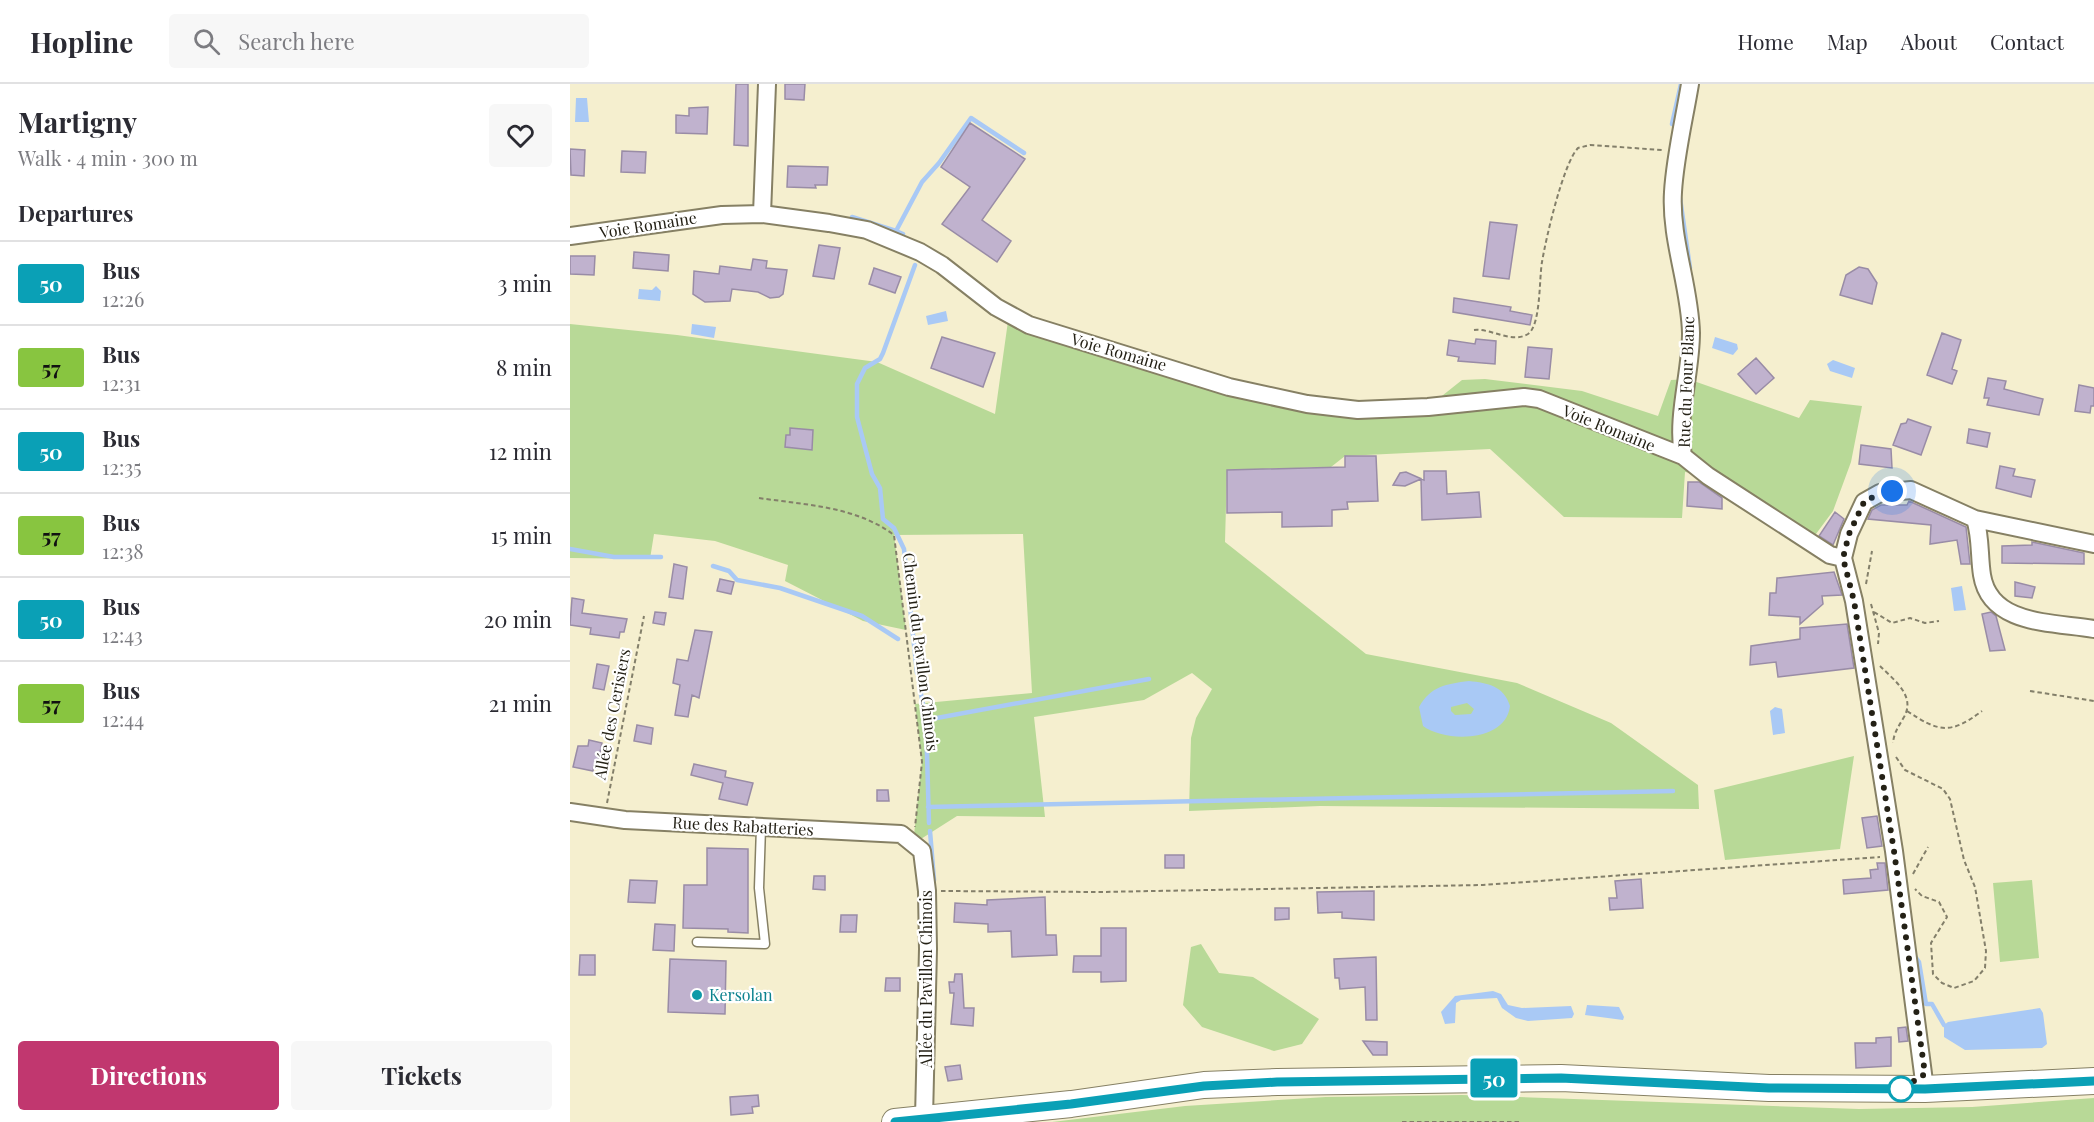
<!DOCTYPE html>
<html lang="en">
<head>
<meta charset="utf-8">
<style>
  body { margin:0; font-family:"Playfair Display",serif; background:#f7f7f7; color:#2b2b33; height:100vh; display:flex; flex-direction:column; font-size:22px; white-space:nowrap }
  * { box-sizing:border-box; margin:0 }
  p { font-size:20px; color:#7c7c81 }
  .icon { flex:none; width:33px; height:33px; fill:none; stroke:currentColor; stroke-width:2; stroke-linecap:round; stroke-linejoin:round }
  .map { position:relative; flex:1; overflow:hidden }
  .sheet { display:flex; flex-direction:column; background:#fff; width:570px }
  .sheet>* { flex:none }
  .badge { padding:0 12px; border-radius:4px; font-size:21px; line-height:39px }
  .you { position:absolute; width:30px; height:30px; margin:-15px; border:4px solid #fff; border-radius:50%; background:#1a73e8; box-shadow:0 0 0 9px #1a73e833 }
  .map>.badge { position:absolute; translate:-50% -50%; box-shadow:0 0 0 3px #fff }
  h2 { padding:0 18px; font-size:22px; line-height:54px }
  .round { display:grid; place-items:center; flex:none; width:63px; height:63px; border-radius:6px; background:#f7f7f7 }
  .head { display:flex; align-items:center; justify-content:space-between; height:102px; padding:0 18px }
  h1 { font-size:28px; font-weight:700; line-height:45px }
  .action { display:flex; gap:12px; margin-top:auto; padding:12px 18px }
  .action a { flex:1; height:69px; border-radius:6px; background:#c1376f; color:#fff; font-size:24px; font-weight:700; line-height:69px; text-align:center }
  .action a+a { background:#f7f7f7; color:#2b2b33 }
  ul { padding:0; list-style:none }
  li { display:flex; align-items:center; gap:18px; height:84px; padding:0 18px; border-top:2px solid #e1e1e2 }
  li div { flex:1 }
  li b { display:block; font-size:22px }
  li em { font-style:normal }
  li .badge { min-width:66px; font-weight:700; text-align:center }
  header { display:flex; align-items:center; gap:36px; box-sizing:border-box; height:84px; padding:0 30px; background:#fff; border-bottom:2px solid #e1e1e2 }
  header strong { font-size:28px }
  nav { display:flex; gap:33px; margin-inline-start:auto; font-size:21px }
  .search { width:420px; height:54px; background:#f7f7f7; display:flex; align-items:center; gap:15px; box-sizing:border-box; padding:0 21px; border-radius:6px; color:#7c7c81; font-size:22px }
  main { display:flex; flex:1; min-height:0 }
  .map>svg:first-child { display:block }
</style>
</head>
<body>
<header>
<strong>Hopline</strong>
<div class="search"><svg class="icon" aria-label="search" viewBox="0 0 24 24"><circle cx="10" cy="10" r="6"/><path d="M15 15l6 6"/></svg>Search here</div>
<nav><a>Home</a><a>Map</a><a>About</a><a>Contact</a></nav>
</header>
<main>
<section class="sheet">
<div class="head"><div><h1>Martigny</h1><p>Walk · 4 min · 300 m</p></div><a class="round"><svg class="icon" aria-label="heart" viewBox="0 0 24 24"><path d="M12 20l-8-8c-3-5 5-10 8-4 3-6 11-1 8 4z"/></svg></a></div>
<h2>Departures</h2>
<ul>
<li><span class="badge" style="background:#0aa0b6;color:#fff">50</span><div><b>Bus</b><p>12:26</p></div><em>3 min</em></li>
<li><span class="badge" style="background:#88c540;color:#111">57</span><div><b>Bus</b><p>12:31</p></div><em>8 min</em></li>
<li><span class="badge" style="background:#0aa0b6;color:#fff">50</span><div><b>Bus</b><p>12:35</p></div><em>12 min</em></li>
<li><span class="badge" style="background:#88c540;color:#111">57</span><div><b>Bus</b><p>12:38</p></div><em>15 min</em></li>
<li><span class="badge" style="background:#0aa0b6;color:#fff">50</span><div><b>Bus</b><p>12:43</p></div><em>20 min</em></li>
<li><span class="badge" style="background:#88c540;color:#111">57</span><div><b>Bus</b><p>12:44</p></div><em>21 min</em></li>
</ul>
<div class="action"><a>Directions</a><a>Tickets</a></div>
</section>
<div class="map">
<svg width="1524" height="1038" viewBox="0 0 1524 1038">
  <rect width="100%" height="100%" fill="#f5efcf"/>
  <path fill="#b8d997" d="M439 230 737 320 858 323 892 296 915 295 1012 307 1088 332 1101 296 1118 295 1229 334 1240 316 1292 322 1281 378 1263 427 1240 458 1138 392 1115 388 1112 434 994 433 920 365 775 372 761 383 657 386 655 458 796 570 947 599 1041 639 1128 701 1129 725 750 722 619 727 621 654 626 634 642 605 622 589 574 616 464 633 475 733 387 732 343 760 352 678 345 620 462 609 453 450 324 451 336 546 293 537 215 497 218 481 145 457 84 450 80 475 0 474V240L107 251 307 278 425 330Z
    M1284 672 1270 765 1155 776 1144 706Z
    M1462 796 1469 874 1430 878 1423 799Z
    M631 860 649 889 683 893 749 935 732 960 704 967 632 943 613 921 621 863Z
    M892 1011 1289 1025 1402 1023 1524 1014V1038H482L615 1022 756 1013Z"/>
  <path fill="#a9c9f5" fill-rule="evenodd" d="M6 14H17L19 38H5Z
    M86 202 91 207 90 217 68 215 69 205 82 206Z
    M376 227 378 237 358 241 356 232Z
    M122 240 146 243 144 254 121 250Z
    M1145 253 1167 260 1168 265 1163 271 1142 264Z
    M1263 276 1285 284 1282 294 1260 287 1257 280Z
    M1392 502 1396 526 1384 527 1381 504Z
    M899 597C918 599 934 602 940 622 936 658 876 659 853 642L849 623C861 602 876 600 899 597ZM897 619 904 625 901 630 885 631 881 627V623Z
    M1205 623 1212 625 1215 649 1203 651 1200 627Z
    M923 907 931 910 938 921 952 924 1001 922 1004 930 1002 934 958 937 946 934 932 924 927 914 891 916 886 919 885 939 875 940 871 928 885 912Z
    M1017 921 1049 923 1054 933 1053 936 1015 931Z
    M1470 924 1473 929 1477 960 1472 964 1395 966 1374 953V941L1378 938Z"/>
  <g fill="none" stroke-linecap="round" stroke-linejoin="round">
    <path stroke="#a9c9f5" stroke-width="4.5" d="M1102 40 1111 0
      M1110 114 1120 184
      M282 133 326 147
      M333 150 326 147 352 98 369 79 401 34 454 69
      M345 181 313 269 310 275 295 284 287 300V333L302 390 310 404 313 435 324 444 334 465 347 589
      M0 465 44 473H91
      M143 482 159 487 167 496 210 504 292 532 328 555
      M350 605 356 636 579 595
      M356 636 359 739
      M358 723 1103 707
      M360 747 364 796
      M1344 871 1349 878 1356 920H1362L1374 941"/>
  </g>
  <path fill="#c0b2ce" stroke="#998ca6" stroke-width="1.5" d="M166 0H178V62L164 61Z
    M215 0H235L234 16 215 15Z
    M138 23 137 50 106 49V31L119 32V24Z
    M400 39 455 75 412 136 441 157 427 178 372 140 400 103 371 83Z
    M0 65 15 66 14 92 1 91Z
    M52 67 76 68 75 89 51 88Z
    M218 82 258 83 257 101H245L246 104 217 103Z
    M920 138 947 141 939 195 913 192Z
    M249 161 270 164 264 195 243 192Z
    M64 168 99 171 98 187 63 184Z
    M0 172H25L24 191 0 190Z
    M183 175 197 177 196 184 217 186 213 210 209 213 200 214 188 208 162 205 160 217 135 218 123 210 124 187 149 190 150 182 181 186Z
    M1289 183 1298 185 1307 199 1302 220 1270 211 1276 191Z
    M304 184 331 193 325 209 299 200Z
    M884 214 941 223 940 227 962 231 960 241 883 228Z
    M1372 249 1391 256 1382 285 1387 287 1382 300 1357 291Z
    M372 253 425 269 413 303 361 284Z
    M906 255 926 257 925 280 888 277 889 273 877 271 879 256 905 260Z
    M958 263 982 265 979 295 955 293Z
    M1186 274 1204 294 1186 310 1168 290Z
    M1418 294 1436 297 1434 305 1473 315 1469 331 1417 321 1419 314H1414Z
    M1509 301 1524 304V322H1521L1520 329 1505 327Z
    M1338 335 1361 343 1351 371 1323 361 1331 340 1336 339Z
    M220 344 243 346 242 366 215 363 216 351H220Z
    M1399 345 1420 349 1417 363 1397 359Z
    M1291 361 1321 365 1322 384 1289 380Z
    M775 372H806L808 417 777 418 778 425 762 426V442L712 443V428L657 429V386L775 383Z
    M1430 382 1445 385 1443 392 1465 396 1461 413 1426 404Z
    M854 387H876L877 410 909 408 911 433 852 436 851 395 835 402 823 401 830 389 836 388 854 396Z
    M1118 398H1129L1152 414V425L1117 422Z
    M1339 417 1396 443 1400 480H1391L1387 456 1360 460 1361 441 1298 435 1302 426 1311 421H1337Z
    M1265 428 1274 435 1263 461 1249 452Z
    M1462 458 1514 469V480L1432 479V462L1462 461Z
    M104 480 117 483 113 515 99 513Z
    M1264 488 1272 511 1252 512 1253 520 1230 540V533L1199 531 1200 509H1206L1207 494Z
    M150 495 164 498 161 510 147 507Z
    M1445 498 1465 503 1462 514 1445 512Z
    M2 514 14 516 12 529 57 535 54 548H50L49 554 20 550 21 544 0 541Z
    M85 528 96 529 94 541 83 539Z
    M1421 528 1426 532 1435 566 1420 567 1412 530Z
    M1277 540 1284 584 1208 593 1206 578 1180 581 1181 562 1230 555V544Z
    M125 546 142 548 129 614 122 611 118 633 105 631 110 601 103 599 107 575 118 577Z
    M27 580 39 582 34 606 23 604Z
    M67 641 83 644 81 660 64 657Z
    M19 656 32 659 27 682 24 681 23 687 3 683 8 662H18Z
    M124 680 156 687 155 693 183 699 177 721 149 715 153 699 121 691Z
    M307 706H318L319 717H307Z
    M1307 732 1312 762 1297 764 1292 734Z
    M137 764 178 765V849L158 848V845L113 844 114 801H137Z
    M595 771H614V784H595Z
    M1307 779H1315L1318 806 1274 810 1273 796 1301 794 1300 786 1308 785Z
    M244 792H255V806L243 805Z
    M1071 795 1073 824 1040 826 1039 814H1047L1045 797Z
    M60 796 87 797 85 819 58 818Z
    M804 807V836L772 834V828L748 829 747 808Z
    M475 813 476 851H486L487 871 442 873 441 847 418 848V840L384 838 385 819 417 821V816Z
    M705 824H719V835L705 836Z
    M271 831H287L286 848H270Z
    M85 840 105 841 104 867 83 866Z
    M531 844H556V897L531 898V888H503L504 872H531Z
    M10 871H25V891H9Z
    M806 873 807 936H796L795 903 770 905 769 894H765L764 875Z
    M100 875 156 877 155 930 98 928Z
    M385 890H392L394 924H404L403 942 381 940 384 909H380L379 898H384Z
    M316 894H330V907H315Z
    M1336 943 1338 957 1329 958 1328 944Z
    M1321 953V982L1286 984 1285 959H1306V954Z
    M793 957 817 958V971H803Z
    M390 981 392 995 378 997 375 983Z
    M188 1011 189 1022 182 1023 183 1029 161 1031 160 1013Z"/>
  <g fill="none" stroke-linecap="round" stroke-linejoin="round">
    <defs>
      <path id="service" d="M127 858 195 860 189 804 191 743"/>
      <path id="minor" d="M1120 0C1114 36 1105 73 1103 108 1100 155 1120 202 1121 249 1121 290 1106 331 1113 372L1138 392 1260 471 1273 474
        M192 130 197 0
        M0 152 152 131 192 130 259 139 297 146 350 168 372 181 426 223 459 241 659 303 737 320 788 326 858 323 954 313 969 315 1113 372
        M1524 460 1405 435C1411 453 1409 472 1412 491 1420 542 1484 538 1524 545
        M0 728 55 736 331 750 352 767 357 807 358 865 354 1034
        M1355 1005 1324 767 1284 517 1273 474 1279 450 1294 418 1310 409 1341 406 1405 435"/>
      <path id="primary" d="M325 1038 501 1020 634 1001 707 998 991 994 1199 1004 1355 1005 1524 997"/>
    </defs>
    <use href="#service" stroke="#868064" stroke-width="11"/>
    <use href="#minor" stroke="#868064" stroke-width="20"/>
    <use href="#primary" stroke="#868064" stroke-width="28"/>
    <path stroke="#837f6a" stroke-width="2" stroke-dasharray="4.5 3" stroke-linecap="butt" d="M904 246C921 244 942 260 958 250 971 241 969 195 972 178 976 154 993 80 1008 64L1020 61 1092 66
      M189 414C236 421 285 422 324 451L352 678 345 743
      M1296 500 1302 467
      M1301 520 1309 549 1308 560
      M1304 528 1322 539 1340 534 1355 539 1369 537
      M1310 582C1324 596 1346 612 1334 633 1329 642 1324 648 1323 659
      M1460 607 1524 617
      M1337 627C1369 648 1380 651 1412 627
      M1326 673 1335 686 1373 705 1380 715 1394 776 1405 803 1416 867 1415 884 1404 897 1384 904 1372 899 1363 890 1361 859 1377 833 1369 818 1352 812 1345 805
      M37 719 74 532
      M1343 790 1358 763
      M371 807 530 808 913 801 1310 773
      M832 1038H951"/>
    <use href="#service" stroke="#fff" stroke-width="8"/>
    <use href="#minor" stroke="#fff" stroke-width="16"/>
    <use href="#primary" stroke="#fff" stroke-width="26"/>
  </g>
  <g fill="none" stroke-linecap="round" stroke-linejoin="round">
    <defs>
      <path id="line" d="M325 1038 501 1020 634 1002 707 998 991 994 1199 1004 1355 1005 1524 997"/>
    </defs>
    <use href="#line" stroke="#fff" stroke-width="14"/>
    <use href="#line" stroke="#0aa0b6" stroke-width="9"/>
    <path stroke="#242116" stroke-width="6" stroke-dasharray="0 10.8" d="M1322 407 1310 409 1294 418 1279 450 1273 474 1284 517 1324 767 1355 990 1331 1005"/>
  </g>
  <circle fill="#0f9aa8" stroke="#fff" stroke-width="2" cx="127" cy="911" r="6"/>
  <circle fill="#fff" stroke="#0aa0b6" stroke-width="3" cx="1331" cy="1005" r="12"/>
  <g text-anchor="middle" stroke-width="4.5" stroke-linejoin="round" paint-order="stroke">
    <g font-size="16" fill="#242116" stroke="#fff">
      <text transform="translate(78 141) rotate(-9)" y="6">Voie Romaine</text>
      <text transform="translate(549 268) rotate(16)" y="6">Voie Romaine</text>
      <text transform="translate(1116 298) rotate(-88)" y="6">Rue du Four Blanc</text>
      <text transform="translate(1039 344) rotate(22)" y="6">Voie Romaine</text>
      <text transform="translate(351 568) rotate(83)" y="6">Chemin du Pavillon Chinois</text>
      <text transform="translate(42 630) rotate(-79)" y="6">Allée des Cerisiers</text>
      <text transform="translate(173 742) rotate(3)" y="6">Rue des Rabatteries</text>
      <text transform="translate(356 895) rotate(-90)" y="6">Allée du Pavillon Chinois</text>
    </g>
    <g font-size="16" fill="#0d838f" stroke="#fff" text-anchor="start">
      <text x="139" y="917">Kersolan</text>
    </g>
  </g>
</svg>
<div class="you" style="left:1322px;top:407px"></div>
<b class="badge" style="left:924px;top:994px;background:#0aa0b6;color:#fff">50</b>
</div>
</main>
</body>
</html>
